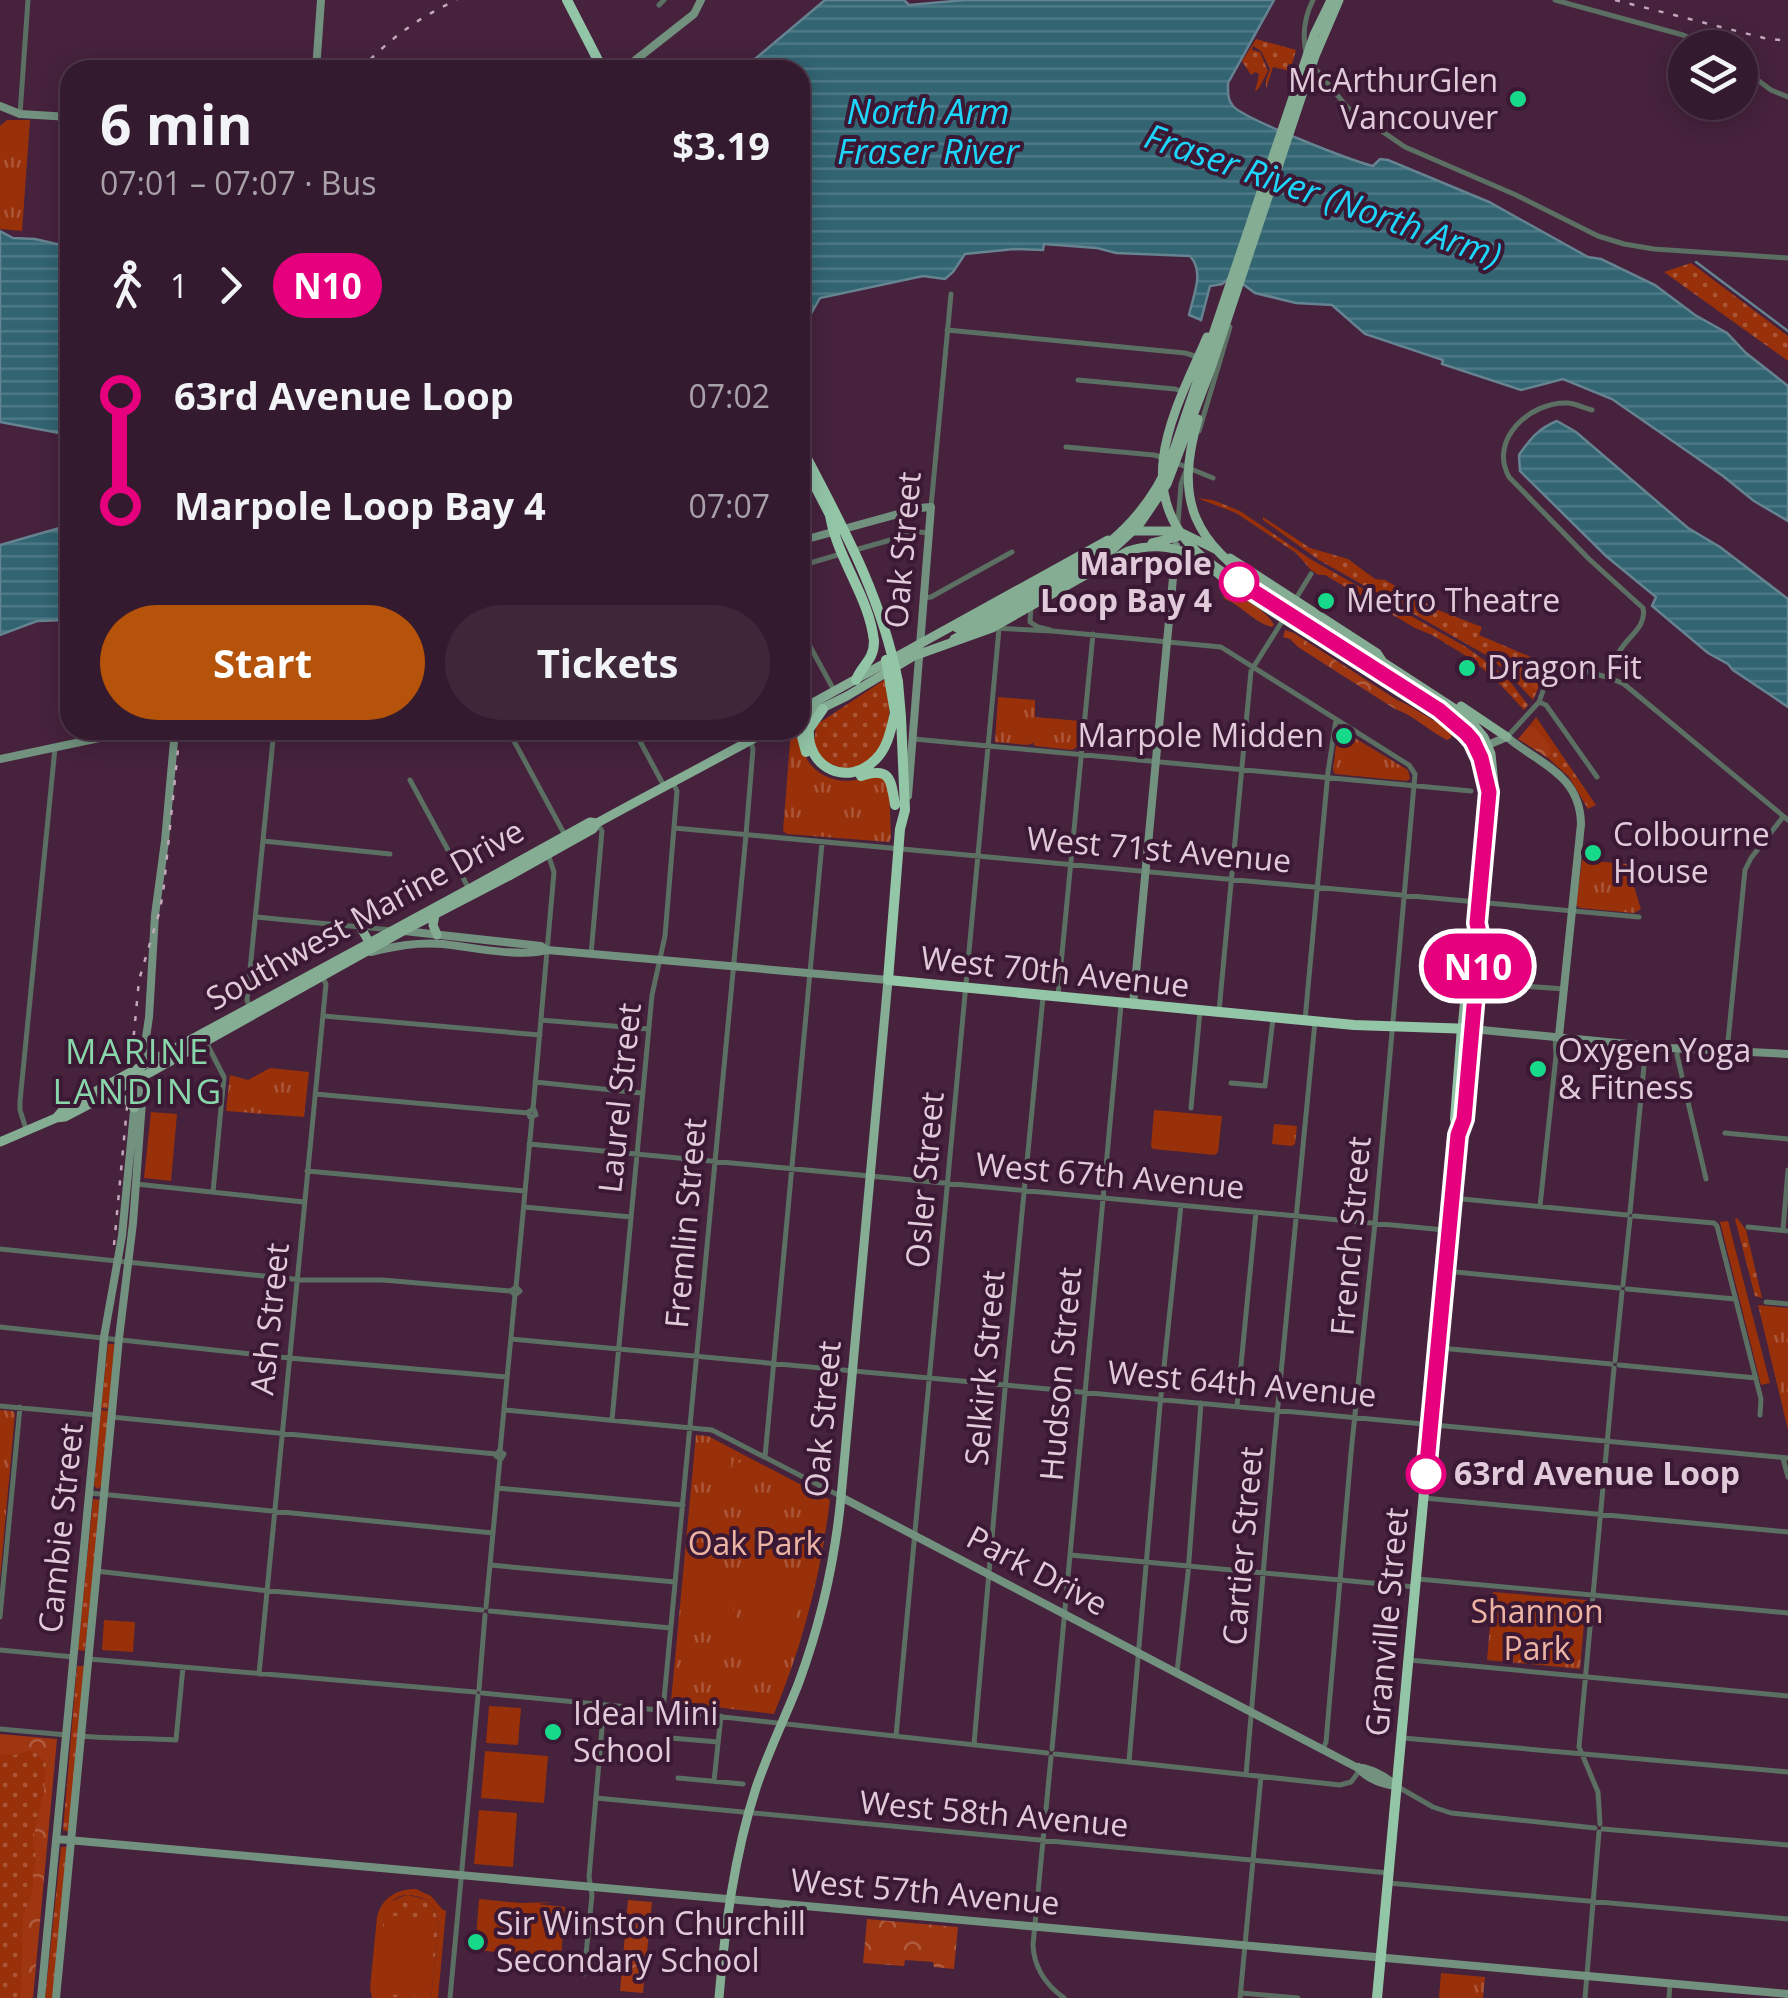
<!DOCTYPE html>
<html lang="en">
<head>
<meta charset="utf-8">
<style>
  body { margin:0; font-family:"Open Sans",sans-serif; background:#3f273a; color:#f1f3f6; height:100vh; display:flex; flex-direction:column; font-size:38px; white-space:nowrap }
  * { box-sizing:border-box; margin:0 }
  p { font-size:32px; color:#a9a1aa }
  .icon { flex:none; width:55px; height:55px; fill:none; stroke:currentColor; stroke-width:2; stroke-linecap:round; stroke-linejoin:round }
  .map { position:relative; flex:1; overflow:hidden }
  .details { position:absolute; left:60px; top:60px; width:750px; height:680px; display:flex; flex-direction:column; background:#341a2e; border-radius:30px; box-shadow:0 5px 25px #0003,0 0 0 2px #4e384a }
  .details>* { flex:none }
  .badge { padding:0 20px; border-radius:32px; font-size:35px; line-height:65px }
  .buttons { position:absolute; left:1668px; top:30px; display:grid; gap:20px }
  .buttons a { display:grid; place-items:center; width:90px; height:90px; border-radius:50%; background:#341a2e; box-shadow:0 5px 25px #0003,0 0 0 2px #4e384a; font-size:50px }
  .map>.badge { position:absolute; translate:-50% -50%; box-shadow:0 0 0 5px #fff }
  .legs { display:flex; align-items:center; gap:15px; height:110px; padding:0 40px; font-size:32px }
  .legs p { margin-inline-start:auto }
  .summary { display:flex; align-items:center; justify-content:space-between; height:170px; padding:0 40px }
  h1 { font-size:55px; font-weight:700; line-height:75px }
  .cta { display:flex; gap:20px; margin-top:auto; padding:20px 40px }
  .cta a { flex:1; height:115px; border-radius:60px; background:#b45309; color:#fff; font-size:40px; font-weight:700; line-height:115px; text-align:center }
  .cta a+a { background:#3f273a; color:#f1f3f6 }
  ul { padding:0 40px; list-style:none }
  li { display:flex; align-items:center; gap:35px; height:110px; font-size:38px }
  li i { display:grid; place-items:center; width:15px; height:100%; margin:0 12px; background:currentColor }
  li i::after { content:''; width:25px; height:25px; margin:-12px; border:8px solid; border-radius:50%; background:#341a2e }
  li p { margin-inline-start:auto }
  li:first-child i { background:linear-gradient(#0000 50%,currentColor 0) }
  li:last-child i { background:linear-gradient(currentColor 50%,#0000 0) }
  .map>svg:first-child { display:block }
</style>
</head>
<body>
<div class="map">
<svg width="1788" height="1998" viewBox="0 0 1788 1998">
  <defs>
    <pattern id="grass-dots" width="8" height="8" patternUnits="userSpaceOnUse" patternTransform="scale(2.5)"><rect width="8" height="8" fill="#983009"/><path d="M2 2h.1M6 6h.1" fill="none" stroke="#ab5638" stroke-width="1.8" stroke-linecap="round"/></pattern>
    <pattern id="forest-crowns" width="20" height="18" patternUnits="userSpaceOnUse" patternTransform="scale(2.5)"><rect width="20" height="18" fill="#9e3611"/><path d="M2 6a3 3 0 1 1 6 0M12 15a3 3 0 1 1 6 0" fill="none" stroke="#b05b3e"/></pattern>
    <pattern id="park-tufts" width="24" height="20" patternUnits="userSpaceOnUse" patternTransform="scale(2.5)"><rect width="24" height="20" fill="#983009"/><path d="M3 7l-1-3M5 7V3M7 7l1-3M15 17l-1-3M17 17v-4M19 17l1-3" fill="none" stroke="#ab5638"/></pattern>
    <pattern id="water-rules" width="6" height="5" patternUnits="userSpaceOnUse" patternTransform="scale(2.5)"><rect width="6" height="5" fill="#326472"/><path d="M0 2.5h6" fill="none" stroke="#4f7986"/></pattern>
  </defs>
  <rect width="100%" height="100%" fill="#46223d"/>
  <path fill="url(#grass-dots)" d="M1256 39 1296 50 1290 71 1273 67 1266 89V80L1270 69 1261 51 1253 46 1252 50 1260 52 1268 71 1259 88 1255 92 1259 74 1255 72 1251 75 1242 61Z
    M1691 263 1788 336V361L1664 272Z
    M1197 498 1213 500 1240 511 1312 560 1466 647 1495 668 1512 684 1528 705 1524 710 1495 679 1471 659 1432 635 1415 628 1325 575H1319L1311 570 1296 553 1236 513Z
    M1263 517 1310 548 1348 559 1375 579 1385 580 1438 610 1482 627 1479 635 1545 663 1544 666C1529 662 1519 655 1510 669L1537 691 1533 700 1508 673 1486 655 1319 560 1263 520Z
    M887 678C890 704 894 746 867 763 860 767 851 768 843 770L819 758 814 742 816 725Z
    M1536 717 1596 805 1588 809 1569 777 1548 758 1551 755 1533 727 1530 725Z
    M1737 1218 1746 1230 1762 1298 1755 1296 1735 1219Z
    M108 1344H114V1347L109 1409 101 1408Z
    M101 1410 109 1411 102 1485 98 1489 94 1486Z
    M93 1499 100 1500V1502L85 1651 78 1650Z
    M77 1666H84V1673L69 1832 63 1830Z
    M0 1738 50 1742 23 1998H0Z
    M61 1847H67L53 1998H45Z
    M408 1895 427 1900 434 1908 439 1923 431 1998H378L376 1988C378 1971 379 1920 387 1907 392 1900 399 1897 408 1895Z"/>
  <path fill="url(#forest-crowns)" d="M1227 593C1241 595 1268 612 1274 625L1272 627C1255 623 1242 606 1225 599L1223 596Z
    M1285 630 1294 633 1397 700C1417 708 1432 722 1453 730L1451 738 1447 740C1429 731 1413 715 1395 709L1298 647 1290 639 1283 637Z
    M1515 661H1521L1543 672 1537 691 1510 669V664Z
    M1530 725 1533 727 1549 744 1551 755 1548 758 1518 739Z
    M0 1734 57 1739 33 1998H21L23 1916 32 1892 36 1853 32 1843 44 1791 46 1763 32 1750 15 1755 0 1754Z
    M628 1900 652 1902 643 1993 620 1991Z
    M867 1919 958 1927 954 1969 934 1967 933 1962 905 1960 904 1966 863 1963Z"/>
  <path fill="url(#park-tufts)" d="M7 120H30L22 231 0 229V126Z
    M998 697 1035 700V717L1080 721 1077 747 1072 750 1035 746 1033 743 1028 745 995 742Z
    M1338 728 1408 770 1410 779 1406 781 1335 774 1333 770Z
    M791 730C800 738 801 748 807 759 814 773 835 784 855 780 863 779 870 776 879 775L889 785 891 838 889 842 787 834 783 831Z
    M1582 860 1627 864 1641 909 1634 913 1580 908 1576 905Z
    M270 1068 309 1072 304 1117 226 1111 230 1075 248 1080Z
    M1274 1124 1297 1126 1295 1144 1292 1146 1272 1144Z
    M1758 1305 1788 1308V1430Z
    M0 1410 13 1411 15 1414 0 1579Z
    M696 1435 708 1436 830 1500C821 1574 803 1644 774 1714L671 1702Z
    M1493 1592 1586 1600 1580 1669 1487 1660Z
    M1441 1973 1485 1977 1483 1998H1439Z"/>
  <path fill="#983009" d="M1487 943 1510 945 1506 981 1484 979Z
    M1154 1110 1222 1116 1218 1152 1215 1155 1153 1149 1151 1146Z
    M151 1112 177 1114 171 1181 144 1178Z
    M1728 1221 1770 1383 1761 1385 1720 1222Z
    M704 1453 729 1457 726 1484 694 1481 697 1461Z
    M733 1462 757 1464 754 1492 730 1489Z
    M688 1564C722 1574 733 1588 735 1623L685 1620 682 1616Z
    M749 1577 798 1583 790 1655 741 1650Z
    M1506 1598 1579 1604 1574 1660 1496 1654 1502 1600Z
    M104 1620 135 1622 133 1652 102 1650Z
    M489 1706 521 1708 518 1745 486 1743Z
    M485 1751 548 1756 544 1803 481 1798Z
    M479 1810 517 1813 513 1867 474 1864Z
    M416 1889 431 1896 443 1910 446 1911 438 1998H431L439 1923 434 1908 427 1900C384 1881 383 1921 380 1951 378 1965 377 1978 377 1992L385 1915 435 1920 428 1998 378 1993V1998H372L370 1988 377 1917C382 1898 396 1889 416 1889Z
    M479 1899 521 1903 553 1902 538 1904 565 1907 561 1958 475 1950Z"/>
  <path fill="url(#water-rules)" stroke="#668391" stroke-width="2.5" d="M825 0H904L909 5 965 0H1274L1228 83C1228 92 1227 99 1233 106 1244 119 1352 161 1373 166L1380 159 1388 160 1489 202 1588 257 1601 259 1655 285 1695 315 1727 333 1746 353 1788 386V521L1754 501 1723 476 1612 399 1563 379 1521 390 1442 364 1443 360 1365 334 1332 305 1296 303 1255 293 1236 279H1228L1222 284 1210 286 1201 320 1189 315C1193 296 1205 272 1190 256L1116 253 1097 248 1044 244 1043 250 1014 249 965 254 953 272 945 279 923 276 820 298 805 324H800V70H742Z
    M0 231 13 238 35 239 70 247V435L0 422Z
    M1557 421 1576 432 1688 528 1720 547 1788 599V707L1733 670 1728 664 1708 653 1652 606 1656 597 1606 556 1520 471 1519 455C1530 439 1539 428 1557 421Z
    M70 525V616L66 620 37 621 0 635V545Z"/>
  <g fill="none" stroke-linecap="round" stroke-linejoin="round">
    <path stroke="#668391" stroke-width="2.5" d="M1696 262 1788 331"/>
    <path stroke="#5c6f63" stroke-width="5" d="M1555 0 1683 35 1713 48
      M659 5 664 0
      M1306 53C1302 34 1304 18 1313 0
      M1314 67 1348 108 1405 147 1516 195 1598 236 1624 244 1654 249 1788 258
      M1740 67 1771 90 1788 97
      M20 114 28 0
      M947 330 1185 353 1198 357
      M1078 380 1175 389 1184 392
      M1592 410C1584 408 1577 404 1568 403 1531 401 1488 439 1509 477L1589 559 1643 608C1647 627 1628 636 1619 652 1615 660 1613 670 1610 678
      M1199 431 1230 327
      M1066 447 1154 455 1164 458
      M1174 462 1213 478
      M931 507 951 294
      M1178 523 1181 484 1186 470
      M855 550 919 532 929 533
      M800 566 844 553
      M923 598 931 597 1012 552
      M1295 600 1311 574
      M1031 607 1030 622 1038 627 1050 630
      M800 628 835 692
      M993 628 1052 631 1221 647 1409 765 1415 774 1375 1223 1351 1453 1326 1742 1323 1749
      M1539 702 1546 705 1597 777
      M508 730 566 837
      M634 730 664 786
      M1507 737 1539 702 1553 664H1560L1610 678 1624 684 1788 820
      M914 739 1471 791
      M410 780 468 887
      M674 828 1639 917
      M263 841 390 854
      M256 917 392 930
      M591 954 602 831 597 823
      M1508 985 1565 989
      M1058 995 1093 634
      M250 1008 247 1000 274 730
      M1219 1011 1251 671 1283 620
      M324 1016 540 1035
      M541 1020 648 1029
      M1305 1020 1328 772 1336 720
      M206 1042 224 1077 213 1192
      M1678 1048 1677 1055 1706 1179
      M1727 1051 1745 870 1751 858 1783 817
      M1556 1056 1562 1036
      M535 1082 641 1093
      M1231 1083 1265 1086 1273 1018
      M315 1094 528 1113
      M1191 1108 1200 1011
      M533 1109 554 872 548 854
      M534 1109 536 1115 530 1117 528 1112Z
      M26 1129 20 1110V1101L55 748
      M1725 1133 1788 1139
      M529 1144 1445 1230
      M307 1171 525 1191
      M136 1184 304 1202
      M1452 1198 1627 1215
      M1540 1206 1556 1056 1555 1036
      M524 1207 631 1217
      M1630 1212 1646 1045
      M1634 1216 1714 1223 1717 1226 1761 1399 1760 1415
      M1748 1227 1788 1231
      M1783 1230 1788 1170
      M0 1249 302 1280H383L511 1291
      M1445 1271 1619 1288
      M1623 1285 1630 1219
      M516 1287 532 1118
      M516 1287 520 1291 515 1295 511 1291Z
      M1627 1289 1735 1299
      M1766 1302 1788 1304
      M0 1327 289 1358 507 1377
      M511 1339 1788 1458
      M1440 1348 1611 1364
      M1615 1361 1622 1292
      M1619 1365 1756 1378
      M0 1406 97 1415
      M1237 1406 1256 1212
      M505 1410 712 1430 840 1496
      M111 1417 496 1454
      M612 1420 652 995 665 936 677 791 673 783
      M499 1451 504 1454 501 1459 496 1456Z
      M500 1451 515 1295
      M765 1457 822 843
      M1783 1458 1788 1477
      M497 1488 683 1505
      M90 1493 493 1533
      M1424 1498 1788 1532
      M1070 1555 1415 1587
      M490 1565 675 1582
      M96 1571 260 1590 482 1610
      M1418 1579 1788 1613
      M486 1607 500 1459
      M490 1611 671 1628
      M0 1617 20 1407
      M0 1650 74 1657
      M89 1659 475 1692
      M1409 1660 1788 1696
      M1177 1672 1188 1573 1201 1403
      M259 1674 326 984 322 977
      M479 1689 485 1615
      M482 1693 669 1711 1047 1753
      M663 1710 746 835 753 749 751 743
      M0 1729 67 1735
      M81 1736C113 1739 144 1738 176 1740L183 1667
      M896 1736 999 629
      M671 1738 718 1742
      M1403 1738 1788 1772
      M974 1744 1006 1378 1043 997
      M1052 1749 1121 1005
      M1055 1754 1340 1785 1351 1782 1357 1774 1358 1767
      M1051 1757 1033 1945C1034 1968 1046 1985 1064 1998
      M1129 1761 1160 1405 1181 1205
      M1246 1775 1274 1446 1315 1022
      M678 1778 743 1784
      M714 1781 721 1716
      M1400 1788 1433 1807 1451 1813 1595 1828
      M596 1798 1389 1873
      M1600 1824 1598 1792 1579 1747 1614 1368
      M1603 1829 1788 1845
      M1388 1883 1788 1919
      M584 1974 592 1895 589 1877 604 1705
      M1241 1993 1298 1998
      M450 1998 478 1696
      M1240 1998 1261 1776
      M1585 1998 1599 1832
      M1669 1998 1670 1984"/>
    <path stroke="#72927f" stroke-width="8" d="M316 70 321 0
      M619 70 633 62 694 14 701 0
      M0 106 20 114 70 117
      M800 541 920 508 931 507 908 796
      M1478 749 1507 737C1539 764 1580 774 1581 824L1559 1036
      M0 759 137 730
      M404 931 541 946 547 950
      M371 952C395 946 417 942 443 944 471 947 521 958 547 950L888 980
      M1133 1005 1176 546
      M1472 1029 1670 1048 1788 1054
      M841 1497 1356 1767C1371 1768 1386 1777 1397 1786
      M1358 1767C1366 1779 1384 1785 1397 1786
      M57 1839 1788 1994
      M41 1998 104 1337 122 1236 137 1080 142 1065 149 1017 155 915 165 841 175 730
      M56 1998 119 1338 133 1223 144 1075"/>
    <path stroke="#84ad94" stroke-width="9" d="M1132 531H1178L1217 550
      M1152 543 1177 537
      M1230 558 1377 653 1383 662 1463 714 1475 726 1484 737 1491 754 1494 784 1489 792 1477 923 1471 937 1462 1028
      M1264 589 1381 661
      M1261 595 1351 653
      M957 628 986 614
      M954 639 989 621
      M1461 706 1507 737
      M802 709 1108 540
      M800 719 847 696 914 656 992 628 1128 551C1147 545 1170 545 1189 554 1207 562 1223 579 1239 590 1281 618 1323 644 1366 668L1379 671C1410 692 1455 712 1476 745 1485 760 1482 777 1489 792
      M435 915 433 925 437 935
      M361 928 369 942
      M1472 1029 1480 938 1477 923
      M103 1099 127 1100 134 1108
      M56 1118 62 1111 105 1086 469 889 590 822 597 823
      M0 1142 56 1118 65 1117 151 1072 403 931 509 876 593 829 597 823 632 804 770 730
      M719 1998C725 1927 734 1856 756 1788 768 1752 785 1718 799 1682 821 1622 835 1560 841 1497L888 980"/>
    <path stroke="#93c5a7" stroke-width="10" d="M567 0 603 70
      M800 457 830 515
      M856 680C862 664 874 661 874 641
      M898 682 901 717 905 810 900 829 888 980 1354 1025 1472 1029 1463 1119 1458 1131 1456 1147 1377 1998
      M823 709 809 729C806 768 848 788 876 759 888 747 891 729 895 713
      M806 752 800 729 806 707
      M861 776C891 766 891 780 895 805
      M1458 1131 1455 1119 1462 1028"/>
    <path stroke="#c3a9bb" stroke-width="2.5" stroke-dasharray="5 10" stroke-linecap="butt" d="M1615 0 1764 38 1788 41
      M360 70C389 39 419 17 457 0
      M114 1245 139 980 160 910 164 885 180 730"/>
    <path stroke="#84ad94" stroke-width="9" d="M1207 337C1177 407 1129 487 1197 552 1215 569 1239 582 1261 595
      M1198 419C1174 503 1194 541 1264 589
      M986 614C1065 572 1134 547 1171 459L1314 35 1331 0
      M989 621 1043 592 1111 551 1139 525 1167 484 1210 371 1315 56 1339 0"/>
    <path stroke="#93c5a7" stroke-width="10" d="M800 445C841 524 881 594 898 682
      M830 515C837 559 869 596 874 641
      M886 660 895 713"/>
  </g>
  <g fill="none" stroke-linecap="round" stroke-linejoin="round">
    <defs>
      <path id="line-1" d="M1239 582 1439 710 1466 733 1473 741 1481 758 1489 792 1477 923 1480 938 1464 1119 1458 1135 1426 1474"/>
    </defs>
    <use href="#line-1" stroke="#fff" stroke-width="22"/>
    <use href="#line-1" stroke="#e6007e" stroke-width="15"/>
  </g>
  <g fill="#16d989" stroke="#3b1833" stroke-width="4">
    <circle cx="1518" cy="99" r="10"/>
    <circle cx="1326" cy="601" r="10"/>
    <circle cx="1467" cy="668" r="10"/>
    <circle cx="1344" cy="736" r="10"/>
    <circle cx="1593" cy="853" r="10"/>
    <circle cx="1538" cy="1069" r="10"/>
    <circle cx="553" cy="1732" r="10"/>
    <circle cx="476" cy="1942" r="10"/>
  </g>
  <g fill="#fff" stroke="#e6007e" stroke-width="5">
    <circle cx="1239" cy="582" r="18"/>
    <circle cx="1426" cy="1474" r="18"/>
  </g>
  <g text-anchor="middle" stroke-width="8" stroke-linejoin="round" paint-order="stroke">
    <g font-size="32" fill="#e1cada" stroke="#3b1833" text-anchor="start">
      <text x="1498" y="92" text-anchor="end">McArthurGlen<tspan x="1498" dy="37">Vancouver</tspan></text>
      <text x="1346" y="612">Metro Theatre</text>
      <text x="1487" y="679">Dragon Fit</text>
      <text x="1324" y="747" text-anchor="end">Marpole Midden</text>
      <text x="1613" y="846">Colbourne<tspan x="1613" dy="37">House</tspan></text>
      <text x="1558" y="1062">Oxygen Yoga<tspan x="1558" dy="37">&amp; Fitness</tspan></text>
      <text x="573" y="1725">Ideal Mini<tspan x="573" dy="37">School</tspan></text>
      <text x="496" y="1935">Sir Winston Churchill<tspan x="496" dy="37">Secondary School</tspan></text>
    </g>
    <g font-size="32" fill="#e1cada" stroke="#3b1833">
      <text transform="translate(903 550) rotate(-85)" y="11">Oak Street</text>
      <text transform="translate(1159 850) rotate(5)" y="11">West 71st Avenue</text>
      <text transform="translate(365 915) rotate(-29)" y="11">Southwest Marine Drive</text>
      <text transform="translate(1055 972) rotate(6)" y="11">West 70th Avenue</text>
      <text transform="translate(620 1098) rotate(-84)" y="11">Laurel Street</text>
      <text transform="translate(1110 1176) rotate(5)" y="11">West 67th Avenue</text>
      <text transform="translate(925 1180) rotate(-85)" y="11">Osler Street</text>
      <text transform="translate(686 1223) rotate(-85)" y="11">Fremlin Street</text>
      <text transform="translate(1351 1236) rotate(-85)" y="11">French Street</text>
      <text transform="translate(270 1319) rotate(-84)" y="11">Ash Street</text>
      <text transform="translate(985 1368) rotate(-85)" y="11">Selkirk Street</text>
      <text transform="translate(1061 1374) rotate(-85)" y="11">Hudson Street</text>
      <text transform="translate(1242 1384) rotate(5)" y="11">West 64th Avenue</text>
      <text transform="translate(823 1419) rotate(-85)" y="11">Oak Street</text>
      <text transform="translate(61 1528) rotate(-84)" y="11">Cambie Street</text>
      <text transform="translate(1243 1546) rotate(-85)" y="11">Cartier Street</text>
      <text transform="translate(1037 1571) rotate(28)" y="11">Park Drive</text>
      <text transform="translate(1387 1622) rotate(-85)" y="11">Granville Street</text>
      <text transform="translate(994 1814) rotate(5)" y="11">West 58th Avenue</text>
      <text transform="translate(925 1892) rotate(5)" y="11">West 57th Avenue</text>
    </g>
    <g font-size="32" font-weight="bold" fill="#e1cada" stroke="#3b1833" text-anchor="end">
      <text x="1212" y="575">Marpole<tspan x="1212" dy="37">Loop Bay 4</tspan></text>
      <text x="1454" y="1485" text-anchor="start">63rd Avenue Loop</text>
    </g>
    <g font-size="32" fill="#edb4a3" stroke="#3b1833">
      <text x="755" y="1555">Oak Park</text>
      <text x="1537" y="1623">Shannon<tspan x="1537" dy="37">Park</tspan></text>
    </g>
    <g font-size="35" font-style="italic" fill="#1ed5fb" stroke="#3b1833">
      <text x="928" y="124">North Arm<tspan x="928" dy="40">Fraser River</tspan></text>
      <text transform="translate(1323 196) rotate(19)" y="12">Fraser River (North Arm)</text>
    </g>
    <g font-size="35" letter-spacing="2.5" fill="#88d6a9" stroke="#3b1833">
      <text x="138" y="1064">MARINE<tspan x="138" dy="40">LANDING</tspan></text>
    </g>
  </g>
</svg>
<div class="buttons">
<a><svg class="icon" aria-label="layers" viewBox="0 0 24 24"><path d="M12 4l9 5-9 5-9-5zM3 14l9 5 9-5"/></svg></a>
</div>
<b class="badge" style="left:1478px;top:966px;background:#e6007e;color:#fff">N10</b>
<section class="details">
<div class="summary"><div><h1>6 min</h1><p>07:01 – 07:07 · Bus</p></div><b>$3.19</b></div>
<div class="legs"><svg class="icon" aria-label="walk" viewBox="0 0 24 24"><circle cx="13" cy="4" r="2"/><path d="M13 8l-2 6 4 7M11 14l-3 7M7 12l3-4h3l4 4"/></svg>1<svg class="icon" aria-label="forward" viewBox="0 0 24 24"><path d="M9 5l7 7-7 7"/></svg><b class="badge" style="background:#e6007e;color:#fff">N10</b></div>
<ul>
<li><i style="color:#e6007e"></i><b>63rd Avenue Loop</b><p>07:02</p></li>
<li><i style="color:#e6007e"></i><b>Marpole Loop Bay 4</b><p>07:07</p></li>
</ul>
<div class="cta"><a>Start</a><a>Tickets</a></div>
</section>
</div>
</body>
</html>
